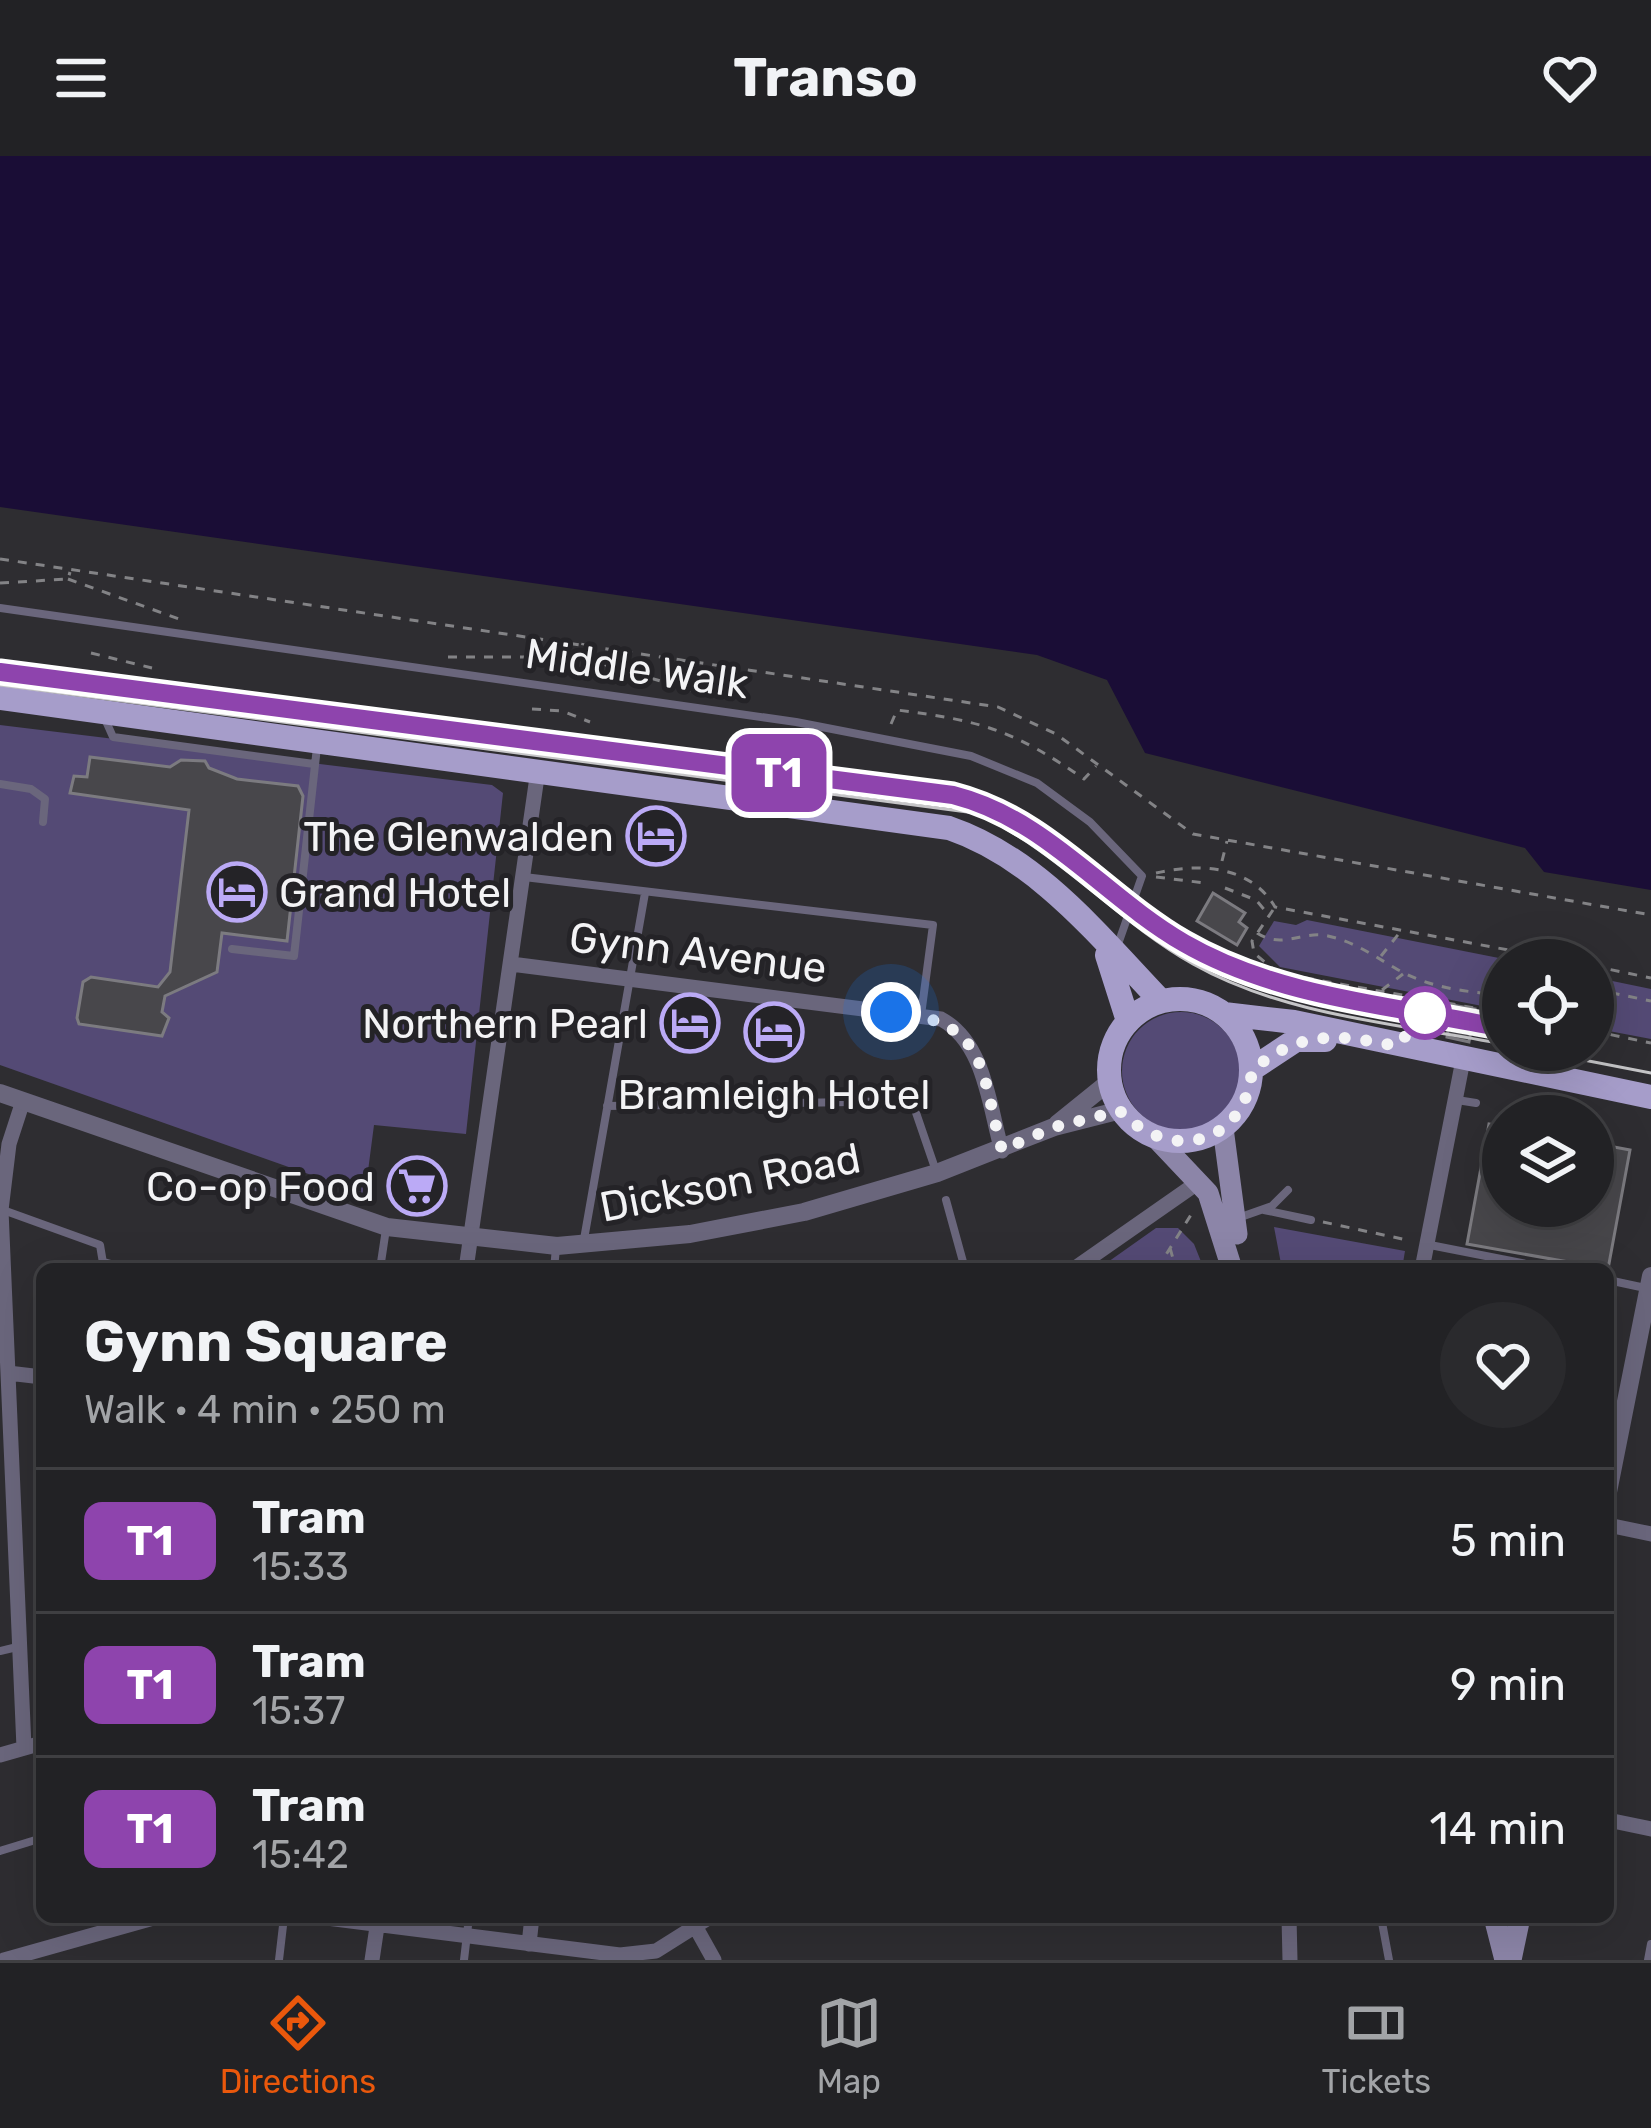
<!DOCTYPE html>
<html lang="en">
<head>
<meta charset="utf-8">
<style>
  body { margin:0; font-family:Rubik,sans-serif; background:#2a2a2d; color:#f1f3f6; height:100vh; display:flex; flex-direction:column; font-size:45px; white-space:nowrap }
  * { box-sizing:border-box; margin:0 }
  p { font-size:39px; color:#a2a4a7 }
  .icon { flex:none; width:66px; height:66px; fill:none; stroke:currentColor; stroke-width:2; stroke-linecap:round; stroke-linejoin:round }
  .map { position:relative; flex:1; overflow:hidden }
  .sheet { position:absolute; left:36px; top:1107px; width:1578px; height:660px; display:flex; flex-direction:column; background:#222225; border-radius:18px; box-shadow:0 12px 48px #0002,0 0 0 3px #3f3f42 }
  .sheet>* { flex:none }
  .badge { padding:0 24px; border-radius:18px; font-size:42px; line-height:78px }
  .buttons { position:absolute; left:1482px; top:783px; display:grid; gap:24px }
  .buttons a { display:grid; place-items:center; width:132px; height:132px; border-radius:50%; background:#222225; box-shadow:0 12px 48px #0002,0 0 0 3px #3f3f42; font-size:60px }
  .you { position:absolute; width:60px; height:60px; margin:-30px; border:9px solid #fff; border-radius:50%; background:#1a73e8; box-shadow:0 0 0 18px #1a73e833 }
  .map>.badge { position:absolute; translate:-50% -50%; box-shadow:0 0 0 6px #fff }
  .round { display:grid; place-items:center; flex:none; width:126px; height:126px; border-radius:63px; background:#2a2a2d }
  .overview { display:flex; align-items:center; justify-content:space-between; height:204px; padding:0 48px }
  h1 { font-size:57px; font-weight:700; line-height:90px }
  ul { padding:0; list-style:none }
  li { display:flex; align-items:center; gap:36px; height:144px; padding:0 48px; border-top:3px solid #3f3f42 }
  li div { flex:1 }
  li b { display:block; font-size:45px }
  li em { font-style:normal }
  li .badge { min-width:132px; font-weight:700; text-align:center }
  header { display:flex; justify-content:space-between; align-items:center; height:156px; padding:0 48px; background:#222225; font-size:54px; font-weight:700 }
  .dock { display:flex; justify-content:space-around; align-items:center; height:168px; border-top:3px solid #3f3f42; background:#222225; font-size:33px; color:#a2a4a7 }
  .dock a { display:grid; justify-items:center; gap:6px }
  .dock .current { color:#ea580c }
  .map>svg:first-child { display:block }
</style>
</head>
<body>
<header><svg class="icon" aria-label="menu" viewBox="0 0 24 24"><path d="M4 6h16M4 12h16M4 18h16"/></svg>Transo<svg class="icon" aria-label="heart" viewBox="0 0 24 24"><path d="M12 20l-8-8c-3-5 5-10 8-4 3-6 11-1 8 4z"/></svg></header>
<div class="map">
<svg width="1651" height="1804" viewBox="0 0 1651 1804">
  <rect width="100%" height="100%" fill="#2e2d31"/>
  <path fill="#544a75" d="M0 569 492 629 503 637 466 978 374 969 365 1038 0 909Z
    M1307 764 1509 804H1503V854L1280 811 1259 790 1274 765 1296 769Z
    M1593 821 1651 833V883L1593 872Z
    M1122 915a59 59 0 1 1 118 0a59 59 0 1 1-118 0Z
    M1274 1071 1405 1095 1402 1113H1282Z
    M1156 1072H1178L1194 1088 1204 1113H1098Z"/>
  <path fill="#1a0d36" d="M0 0H1651V734L1544 716 1525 692 1145 597 1107 524 1037 499 0 351Z"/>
  <path fill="#48474b" stroke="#7c7b80" stroke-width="3" d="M90 601 170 611 181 604 205 605 209 612 237 623 298 630 303 640 287 785 222 777 217 816 165 840 162 856 169 862 162 880 79 868 77 862 83 826 91 821 158 831 170 816 189 654 70 637 74 620 87 621Z
    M1213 737 1245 757 1239 766 1247 772 1237 789 1197 765Z
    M1452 849 1475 853 1469 886 1447 881Z
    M1489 968 1503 970V1050H1593V987L1630 994 1608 1113 1467 1088Z"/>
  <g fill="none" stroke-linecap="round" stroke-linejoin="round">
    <path stroke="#838386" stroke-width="3" stroke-dasharray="9 9" stroke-linecap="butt" d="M0 403 998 551 1056 578 1193 678 1651 759
      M68 423 179 463
      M0 427 68 423 70 416
      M91 497 152 512
      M448 501H580L583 487
      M582 502 705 538
      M532 553 562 555 590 566
      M891 568 897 554C983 565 1013 574 1084 623L1096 610
      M1222 705 1227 685
      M1156 717C1199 707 1250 709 1275 751L1563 804
      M1156 721 1205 727
      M1225 732 1256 744 1268 758
      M1273 754 1252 785 1254 797 1278 817 1503 857
      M1257 777C1283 794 1302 774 1328 780 1355 786 1372 799 1395 812 1426 831 1467 837 1503 838
      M1381 800 1401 775
      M1593 810 1651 822
      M1593 833 1651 845
      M1382 834 1403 818
      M1593 875 1651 887
      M1323 1066 1407 1084
      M1170 1092 1176 1113
      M1157 1113 1194 1054"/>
    <path stroke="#6a667c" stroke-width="8" d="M0 452 796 566 971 600 1037 627 1090 666 1142 720 1117 791
      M105 563 113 581 314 608
      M0 628 31 633 45 643 43 666
      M524 721 933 769 921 859
      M232 793 294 800 317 591
      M1457 944 1476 947
      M607 950 912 945 936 1015
      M946 1044 965 1113
      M3 1054 100 1089 104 1113
      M1264 1054 1311 1064
      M1238 1062 1272 1050 1288 1034
      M583 1089 645 737
      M1430 1089 1552 1113
      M104 1106 128 1113
      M380 1113 386 1073
      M554 1113 556 1092
      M1608 1124 1650 1133
      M0 1495 17 1491
      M0 1695 42 1682
      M1381 1761 1389 1804
      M279 1804 284 1761
      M464 1804 469 1761
      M1648 1804 1651 1788"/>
    <path stroke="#6a667c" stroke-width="15" d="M511 808 941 863C985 887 989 950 1002 995
      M23 945 9 988 1 1054 24 1592
      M466 1113 538 614
      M1074 1113 1200 1025
      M1422 1113 1463 904
      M8 1217 42 1221
      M1608 1369 1651 1378
      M0 1599 42 1587
      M1608 1664 1651 1673
      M319 1761 620 1799 656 1795 710 1761
      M690 1761 714 1804
      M1289 1761 1290 1804
      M529 1788 532 1761
      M4 1804 157 1761
      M372 1804 378 1764"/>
    <path stroke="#6a667c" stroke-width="18" d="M0 937 387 1071 557 1090 690 1078 804 1056 937 1017 1054 971 1121 954
      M1057 968 1109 926
      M1608 1336 1651 1120"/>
    <path stroke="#8c85a8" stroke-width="21" d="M1223 972 1237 1078
      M1156 982 1208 1037 1232 1113
      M1494 1761 1505 1804
      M1511 1804 1520 1761"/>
    <path stroke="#a69dca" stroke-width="24" d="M0 542 949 672C1037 702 1098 779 1161 845
      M1107 799 1128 865
      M1109 914a71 71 0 1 1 142 0a71 71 0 1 1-142 0Z
      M1224 858 1294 866 1651 941
      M1252 913 1296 884H1325"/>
    <path stroke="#c5c5c7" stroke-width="3" d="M0 529 975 657C1057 693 1115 764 1193 808 1285 860 1401 868 1503 888
      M1532 894 1651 917"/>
  </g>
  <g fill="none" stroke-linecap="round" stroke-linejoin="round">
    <defs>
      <path id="line" d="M0 516 953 639C1047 663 1103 740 1184 787 1279 842 1397 850 1503 872"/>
    </defs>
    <use href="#line" stroke="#fff" stroke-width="27"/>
    <use href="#line" stroke="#8e44ad" stroke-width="18"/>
    <path stroke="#f3f3f5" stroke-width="12" stroke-dasharray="0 21.6" d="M891 856C989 865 980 914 1002 994L1054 971 1120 955C1170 1007 1245 990 1252 914 1302 874 1336 878 1397 890L1425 857"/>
  </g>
  <defs>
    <symbol id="hotel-ring" viewBox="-11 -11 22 22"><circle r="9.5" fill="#242327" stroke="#bbaaf6" stroke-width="1.5"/><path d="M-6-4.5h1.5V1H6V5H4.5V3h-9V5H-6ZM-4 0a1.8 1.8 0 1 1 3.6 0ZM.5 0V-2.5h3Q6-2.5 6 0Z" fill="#bbaaf6"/></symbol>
    <symbol id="supermarket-ring" viewBox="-11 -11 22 22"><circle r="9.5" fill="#242327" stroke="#bbaaf6" stroke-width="1.5"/><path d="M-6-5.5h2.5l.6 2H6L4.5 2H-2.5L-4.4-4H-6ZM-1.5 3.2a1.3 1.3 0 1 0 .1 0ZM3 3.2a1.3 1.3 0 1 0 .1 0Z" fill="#bbaaf6"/></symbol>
  </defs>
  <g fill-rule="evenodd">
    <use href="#hotel-ring" x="623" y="647" width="66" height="66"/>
    <use href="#hotel-ring" x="204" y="703" width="66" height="66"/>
    <use href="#hotel-ring" x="657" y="834" width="66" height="66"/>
    <use href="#hotel-ring" x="741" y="843" width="66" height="66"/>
    <use href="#supermarket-ring" x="384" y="997" width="66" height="66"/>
  </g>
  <circle fill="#fff" stroke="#8e44ad" stroke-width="6" cx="1425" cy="857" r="24"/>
  <g text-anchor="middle" stroke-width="10" stroke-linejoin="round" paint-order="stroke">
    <g font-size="42" fill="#f3f3f5" stroke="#242327">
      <text transform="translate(637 512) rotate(8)" y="15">Middle Walk</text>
      <text transform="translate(698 796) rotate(7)" y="15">Gynn Avenue</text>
      <text transform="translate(730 1026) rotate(-11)" y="15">Dickson Road</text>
    </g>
    <g font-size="42" fill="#f3f3f5" stroke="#242327" text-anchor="end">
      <text x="614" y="695">The Glenwalden</text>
      <text x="279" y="751" text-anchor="start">Grand Hotel</text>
      <text x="648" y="882">Northern Pearl</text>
      <text x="774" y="953" text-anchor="middle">Bramleigh Hotel</text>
      <text x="375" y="1045">Co-op Food</text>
    </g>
  </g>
</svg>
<div class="buttons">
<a><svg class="icon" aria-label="locate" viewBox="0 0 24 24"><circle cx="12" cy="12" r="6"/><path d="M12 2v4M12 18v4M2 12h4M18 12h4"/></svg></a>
<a><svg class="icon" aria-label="layers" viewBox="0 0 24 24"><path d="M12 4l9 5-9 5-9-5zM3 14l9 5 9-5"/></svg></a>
</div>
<div class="you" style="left:891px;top:856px"></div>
<b class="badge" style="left:779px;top:617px;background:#8e44ad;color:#fff">T1</b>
<section class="sheet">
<div class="overview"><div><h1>Gynn Square</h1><p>Walk · 4 min · 250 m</p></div><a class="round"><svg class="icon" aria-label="heart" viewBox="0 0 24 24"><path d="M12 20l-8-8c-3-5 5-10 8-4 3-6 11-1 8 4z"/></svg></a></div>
<ul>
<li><span class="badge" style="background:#8e44ad;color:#fff">T1</span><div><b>Tram</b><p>15:33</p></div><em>5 min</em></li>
<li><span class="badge" style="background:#8e44ad;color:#fff">T1</span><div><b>Tram</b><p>15:37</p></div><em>9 min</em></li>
<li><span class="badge" style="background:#8e44ad;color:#fff">T1</span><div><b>Tram</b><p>15:42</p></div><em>14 min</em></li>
</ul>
</section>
</div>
<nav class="dock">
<a class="current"><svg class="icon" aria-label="directions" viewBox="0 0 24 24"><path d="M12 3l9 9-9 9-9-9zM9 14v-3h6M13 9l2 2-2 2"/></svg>Directions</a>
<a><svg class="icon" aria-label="map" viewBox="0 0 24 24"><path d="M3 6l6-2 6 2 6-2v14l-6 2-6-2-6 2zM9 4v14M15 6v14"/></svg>Map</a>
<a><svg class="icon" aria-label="tickets" viewBox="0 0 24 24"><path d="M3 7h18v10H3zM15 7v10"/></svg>Tickets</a>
</nav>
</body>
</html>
